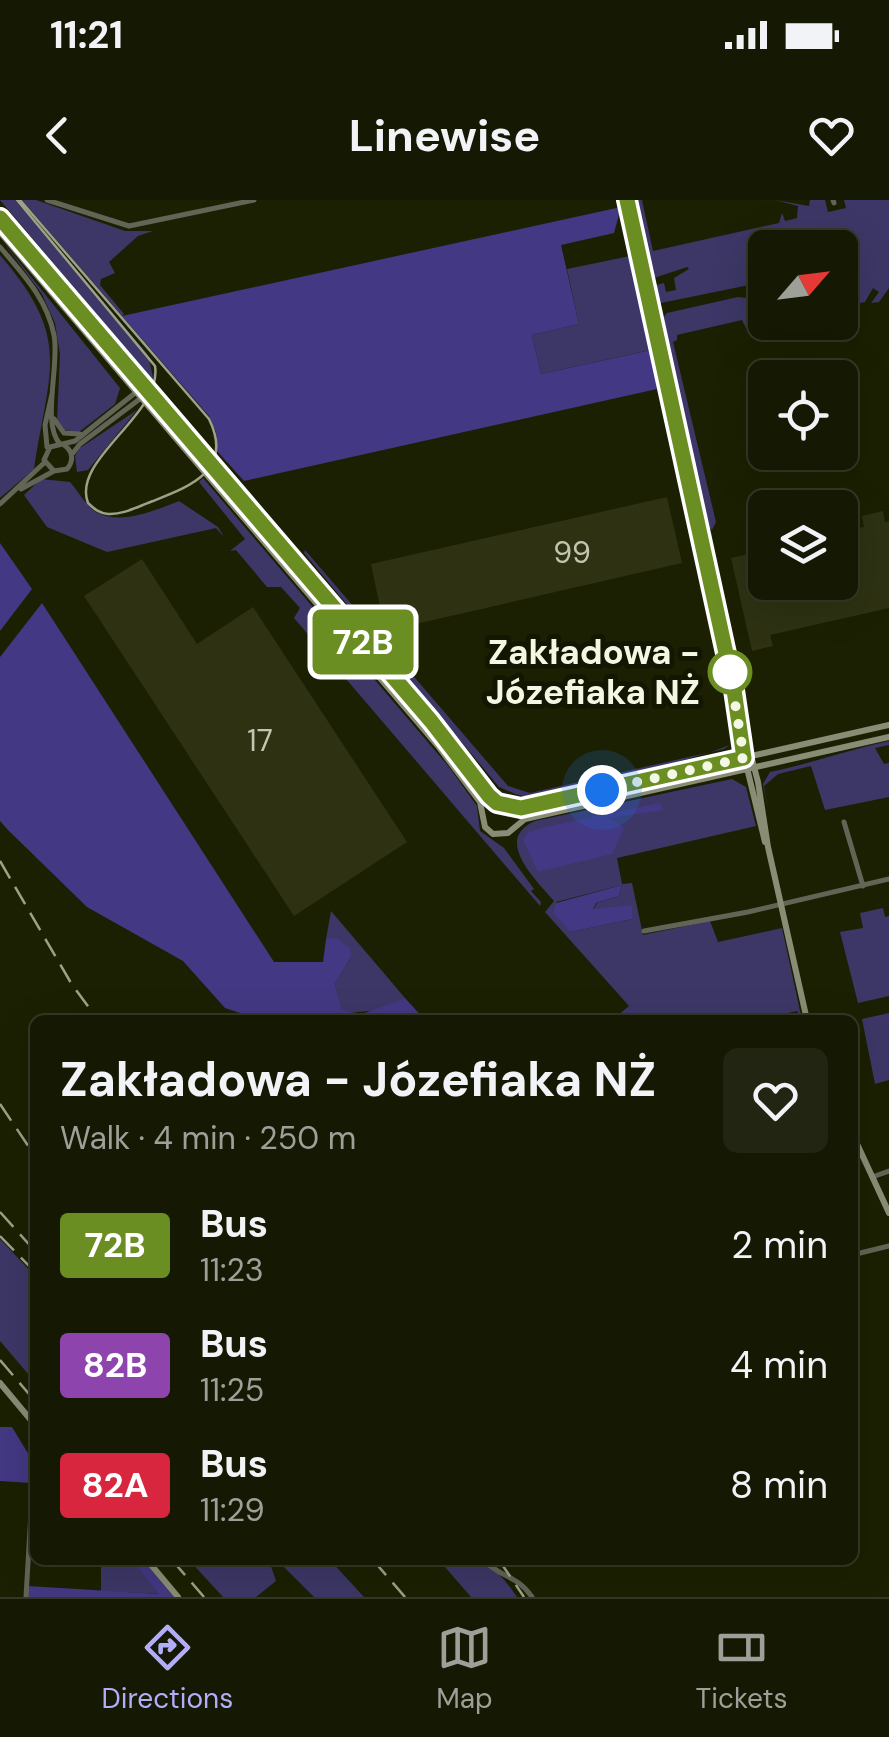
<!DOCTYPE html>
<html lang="en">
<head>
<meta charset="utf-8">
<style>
  body { margin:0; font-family:"DM Sans",sans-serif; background:#222511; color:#f1f3f6; height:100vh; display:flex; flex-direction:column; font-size:38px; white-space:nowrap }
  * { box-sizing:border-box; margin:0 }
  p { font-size:32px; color:#9da099 }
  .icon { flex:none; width:55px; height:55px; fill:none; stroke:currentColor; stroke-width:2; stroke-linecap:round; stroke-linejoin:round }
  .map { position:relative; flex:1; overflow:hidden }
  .details { position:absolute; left:30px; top:815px; width:828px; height:550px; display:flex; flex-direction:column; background:#151802; border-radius:15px; box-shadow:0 10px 40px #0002,0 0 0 2px #343724 }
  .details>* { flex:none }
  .badge { padding:0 20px; border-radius:8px; font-size:35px; line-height:65px }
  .needle { width:65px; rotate:62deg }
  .controls { position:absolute; left:748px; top:30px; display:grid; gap:20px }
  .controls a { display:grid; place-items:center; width:110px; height:110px; border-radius:15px; background:#151802; box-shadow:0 10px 40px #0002,0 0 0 2px #343724; font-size:50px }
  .you { position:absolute; width:50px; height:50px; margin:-25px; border:8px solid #fff; border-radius:50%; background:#1a73e8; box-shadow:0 0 0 15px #1a73e833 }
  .map>.badge { position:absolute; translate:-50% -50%; box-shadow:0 0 0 5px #fff }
  .round { display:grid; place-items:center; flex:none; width:105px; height:105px; border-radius:15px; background:#222511 }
  .headline { display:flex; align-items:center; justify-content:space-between; height:170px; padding:0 30px }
  h1 { font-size:48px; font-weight:700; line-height:75px }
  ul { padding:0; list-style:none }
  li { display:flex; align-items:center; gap:30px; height:120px; padding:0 30px }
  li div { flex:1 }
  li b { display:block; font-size:38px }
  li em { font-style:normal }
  li .badge { min-width:110px; font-weight:700; text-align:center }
  .status { display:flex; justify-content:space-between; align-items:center; height:70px; padding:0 50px; background:#151802; direction:ltr }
  .status svg { height:28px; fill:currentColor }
  header { display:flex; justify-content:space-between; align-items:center; height:130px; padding:0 30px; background:#151802; font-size:45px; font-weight:700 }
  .menu { display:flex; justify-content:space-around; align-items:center; height:140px; border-top:2px solid #343724; background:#151802; font-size:28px; color:#9da099 }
  .menu a { display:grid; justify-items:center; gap:5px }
  .menu .current { color:#b2adf9 }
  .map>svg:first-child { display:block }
</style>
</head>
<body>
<div class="status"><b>11:21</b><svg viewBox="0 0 49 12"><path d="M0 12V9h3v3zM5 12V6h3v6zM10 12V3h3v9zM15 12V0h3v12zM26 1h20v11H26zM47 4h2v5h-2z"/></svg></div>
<header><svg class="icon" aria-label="back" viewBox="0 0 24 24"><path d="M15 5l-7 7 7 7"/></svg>Linewise<svg class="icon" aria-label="heart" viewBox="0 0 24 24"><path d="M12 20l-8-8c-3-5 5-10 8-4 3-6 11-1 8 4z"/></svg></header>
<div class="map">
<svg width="889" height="1397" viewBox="0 0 889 1397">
  <rect width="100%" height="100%" fill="#1c2002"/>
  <path fill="#3c3766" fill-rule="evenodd" d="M0 0H15L148 155 154 182Z
    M22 0H36L125 31H153L138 36 109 62 115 73 101 79 100 85 124 114 122 116Z
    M630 0H642L653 51 779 23 782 13 785 21 797 18 798 6 775 0 809 6 810 0H825L828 12 846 8 844 0H889V88L879 102 871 103 879 92 873 88 865 102 840 107 845 98 840 95V48H765V108L759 83 656 104 649 87 664 83 666 92 676 90 674 78 689 69 687 67 648 80Z
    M0 38 120 188 115 204 79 232 65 230 57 221 60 154 55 123 42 94Z
    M0 55C73 140 49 168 34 269L0 298Z
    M635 55 655 149 541 174 532 135 579 124 567 69Z
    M738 97 746 98 753 120 747 130 742 120 677 135V140L673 142 716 322 712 330 700 319 659 123 667 113Z
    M137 210 88 270 77 272 75 256 80 248Z
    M156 210 473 580 485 601 440 544Z
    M215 256 438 516 495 589 528 603 517 604 492 593 434 519 214 261Z
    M203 278 449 567 477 606 480 631 504 648 534 689 531 691 541 702 540 706 294 418 300 408 281 387H267L236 350 230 351 245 339 199 282Z
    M41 279 70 282C78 291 86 306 96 312 121 326 155 310 179 301L218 327 224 337 216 328 107 352 47 327 24 295Z
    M305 350 508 586 530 593 724 549 735 541 734 530 736 541C723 554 555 593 528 596 518 597 508 590 499 587L304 353Z
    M889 541V545L875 548 884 564 889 563V597L825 610 811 566 778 574 764 586 768 609 763 584 770 572C812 563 845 551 889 541Z
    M732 579 746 587 756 626 617 658 622 684 632 683 643 735 710 721 718 742 782 728 802 820 797 811 756 820H612L629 806 545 712 554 701C535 679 493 639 535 621ZM622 685 619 696 597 703 593 710 631 706 632 719 571 732 556 702Z
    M883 708 885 717 889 716V796L858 803 840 732 863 728 860 713Z
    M331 711 405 798C389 810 362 814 342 811L335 784 351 757 326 739Z
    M889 813V880L875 884 862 819Z
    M0 1039 35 1076V1182L0 1141Z
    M101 1360H132L161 1394 101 1391Z
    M189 1360H269L276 1381 256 1397H223Z
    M277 1360H330L364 1397H314Z
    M439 1360C483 1360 491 1359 517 1397H471Z"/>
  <path fill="#433883" d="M621 7 614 33 561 45 579 124 532 135 541 174 651 150 657 189 244 281 217 251 216 232 209 216 122 116Z
    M0 343 32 389 0 431Z
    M42 403 274 762H323L326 739 337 738 350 748 351 757 335 784 342 810 362 814 405 798 425 820H261L225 808 183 761 87 707 8 630 0 621V457Z
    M659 603 664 610 610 618 624 628 612 654 538 672 523 640 529 632 545 627Z
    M622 685 619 696 596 703 593 709 632 705V719L571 732 553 713 556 703Z
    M0 1227H12L29 1255 31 1283 0 1281Z
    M132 1360H143L174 1397H27L28 1386 159 1394Z"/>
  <path fill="#2e3213" d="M667 297 682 363 385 431 371 364Z
    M883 311 885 322 889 321V408L770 435 773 446 752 451 731 358 765 350V382H840V332L864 327 862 316Z
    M142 359 197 444 253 407 407 642 294 716 84 396Z"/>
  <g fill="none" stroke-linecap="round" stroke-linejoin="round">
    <path stroke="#626456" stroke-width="5" d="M47 0 129 26 254 0
      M833 0 834 3
      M0 47C23 74 47 99 54 135 60 164 41 224 60 244
      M54 219 64 233 80 234
      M64 245C73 251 74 261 67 269L54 271 44 260 50 247 75 241 135 193
      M47 247 45 225 52 194
      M73 253 80 244 149 192
      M21 289 54 271
      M0 304 44 263
      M844 622 863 686
      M644 731 748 712 889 679
      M872 977 889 971
      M852 1055 889 1046
      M484 1360C500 1378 516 1374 532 1397
      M26 1397 35 1245"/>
    <path stroke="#898d76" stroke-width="6" d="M627 0 731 480 758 582 768 647 807 820
      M0 18 497 603 521 608 889 525
      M0 32 438 546 480 602 485 627 493 634 508 633 525 619 889 537
      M734 493 737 527 765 642
      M852 933 889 1013
      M0 1183 35 1225
      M147 1360 178 1397"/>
    <path stroke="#9da189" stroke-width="2.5" d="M17 0 155 166C163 214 71 259 88 303 94 309 99 313 108 314 123 315 139 306 153 301 191 286 234 270 209 219L20 0"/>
    <path stroke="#9da189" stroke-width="2.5" stroke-dasharray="20 10" stroke-linecap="butt" d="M0 661 71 783 98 820
      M0 904 35 956
      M0 1012 35 1051
      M0 1036 35 1072
      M0 1160 35 1201
      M172 1360 204 1397
      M373 1360 405 1397
      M499 1360 524 1397"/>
  </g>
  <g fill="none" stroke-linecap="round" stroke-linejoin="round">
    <defs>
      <path id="line" d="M0 18 431 521 489 596 497 603 521 608 744 558 734 490 627 0"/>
    </defs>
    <use href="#line" stroke="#fff" stroke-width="22"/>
    <use href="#line" stroke="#6b8e23" stroke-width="15"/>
    <path stroke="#f4f7e4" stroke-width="10" stroke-dasharray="0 18" d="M602 590 744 558 730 472"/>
  </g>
  <circle fill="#fff" stroke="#6b8e23" stroke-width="5" cx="730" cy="472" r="20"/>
  <g text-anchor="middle" stroke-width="10" stroke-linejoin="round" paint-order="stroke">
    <g font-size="30" fill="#c2c6b0">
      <text x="572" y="363">99</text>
      <text x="260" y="551">17</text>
    </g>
    <g font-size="35" font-weight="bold" fill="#f4f7e4" stroke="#131600" text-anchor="end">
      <text x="700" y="464">Zakładowa -<tspan x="700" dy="40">Józefiaka NŻ</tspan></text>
    </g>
  </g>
</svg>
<div class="controls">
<a><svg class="needle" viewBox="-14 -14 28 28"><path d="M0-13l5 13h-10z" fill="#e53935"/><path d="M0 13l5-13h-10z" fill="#9da099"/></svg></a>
<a><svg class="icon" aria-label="locate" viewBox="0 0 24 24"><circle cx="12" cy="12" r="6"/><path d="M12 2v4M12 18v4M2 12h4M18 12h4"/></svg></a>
<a><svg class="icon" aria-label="layers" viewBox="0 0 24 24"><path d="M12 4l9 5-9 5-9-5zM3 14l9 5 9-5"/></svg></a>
</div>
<div class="you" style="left:602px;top:590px"></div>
<b class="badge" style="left:363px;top:442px;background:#6b8e23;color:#fff">72B</b>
<section class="details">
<div class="headline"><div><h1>Zakładowa - Józefiaka NŻ</h1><p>Walk · 4 min · 250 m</p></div><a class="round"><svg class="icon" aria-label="heart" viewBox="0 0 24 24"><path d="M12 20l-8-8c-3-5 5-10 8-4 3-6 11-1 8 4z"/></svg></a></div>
<ul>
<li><span class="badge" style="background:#6b8e23;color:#fff">72B</span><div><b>Bus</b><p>11:23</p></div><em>2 min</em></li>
<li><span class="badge" style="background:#8e44ad;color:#fff">82B</span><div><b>Bus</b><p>11:25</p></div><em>4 min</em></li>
<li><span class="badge" style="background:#d7263d;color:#fff">82A</span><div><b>Bus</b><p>11:29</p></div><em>8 min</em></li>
</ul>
</section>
</div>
<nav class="menu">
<a class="current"><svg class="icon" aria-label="directions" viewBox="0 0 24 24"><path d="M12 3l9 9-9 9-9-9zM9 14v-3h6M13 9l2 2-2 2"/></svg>Directions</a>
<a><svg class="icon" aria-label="map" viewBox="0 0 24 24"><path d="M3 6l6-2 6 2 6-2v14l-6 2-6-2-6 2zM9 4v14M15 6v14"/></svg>Map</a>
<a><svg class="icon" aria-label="tickets" viewBox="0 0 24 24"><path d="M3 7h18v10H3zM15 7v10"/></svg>Tickets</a>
</nav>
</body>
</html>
